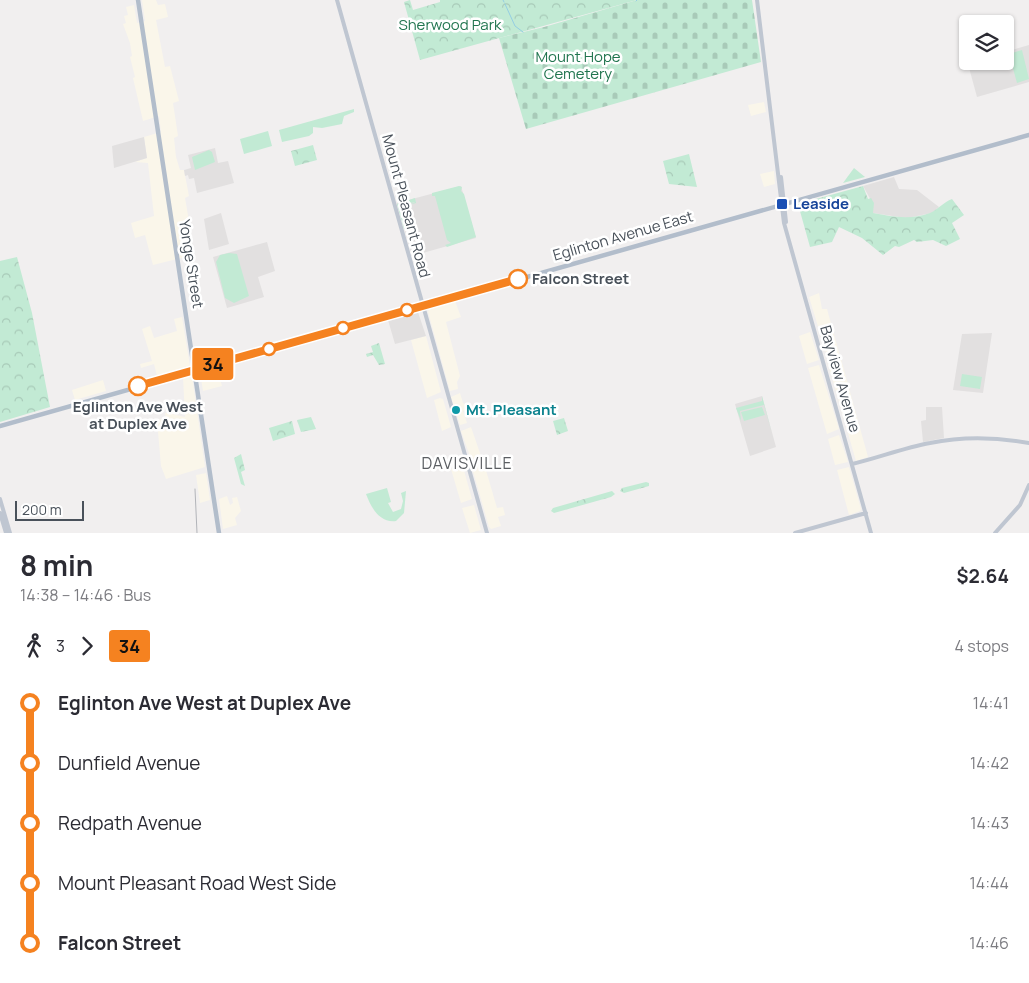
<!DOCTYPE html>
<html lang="en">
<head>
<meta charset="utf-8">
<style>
  body { margin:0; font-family:Manrope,sans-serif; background:#f7f7f7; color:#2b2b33; height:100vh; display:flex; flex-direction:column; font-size:19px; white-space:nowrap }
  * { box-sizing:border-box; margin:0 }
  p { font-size:16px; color:#7c7c81 }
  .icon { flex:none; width:28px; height:28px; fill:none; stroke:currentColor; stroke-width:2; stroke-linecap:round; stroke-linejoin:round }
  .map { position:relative; height:533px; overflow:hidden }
  .side { display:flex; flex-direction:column; background:#fff; flex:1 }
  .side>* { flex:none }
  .badge { padding:0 10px; border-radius:4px; font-size:18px; line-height:32px }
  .fabs { position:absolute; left:959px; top:15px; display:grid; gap:10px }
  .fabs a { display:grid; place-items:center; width:55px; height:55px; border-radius:5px; background:#fff; box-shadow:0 1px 4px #0004; font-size:25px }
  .scale { position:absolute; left:15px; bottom:12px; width:69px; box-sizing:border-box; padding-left:5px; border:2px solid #49515a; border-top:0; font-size:14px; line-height:18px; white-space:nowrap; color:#49515a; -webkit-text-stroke:4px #fff; paint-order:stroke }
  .map>.badge { position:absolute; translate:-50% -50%; box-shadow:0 0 0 2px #fff }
  .legs { display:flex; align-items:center; gap:8px; height:55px; padding:0 20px; font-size:16px }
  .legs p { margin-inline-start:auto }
  .headline { display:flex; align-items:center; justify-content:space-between; height:85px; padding:0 20px }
  h1 { font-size:28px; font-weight:700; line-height:38px }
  ul { padding:0 20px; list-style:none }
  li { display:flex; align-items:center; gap:18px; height:60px; font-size:19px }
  li i { display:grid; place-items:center; width:8px; height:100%; margin:0 6px; background:currentColor }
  li i::after { content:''; width:12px; height:12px; margin:-6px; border:4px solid; border-radius:50%; background:#fff }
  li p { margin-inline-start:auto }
  li:first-child i { background:linear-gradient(#0000 50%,currentColor 0) }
  li:last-child i { background:linear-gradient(currentColor 50%,#0000 0) }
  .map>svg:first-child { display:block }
</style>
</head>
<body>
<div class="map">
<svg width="1029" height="533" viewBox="0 0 1029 533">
  <defs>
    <pattern id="forest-crowns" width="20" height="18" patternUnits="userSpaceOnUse" patternTransform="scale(1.25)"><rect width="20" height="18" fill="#c2ead4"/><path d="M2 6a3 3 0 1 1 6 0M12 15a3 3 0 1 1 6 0" fill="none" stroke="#a8cab8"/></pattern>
    <pattern id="cemetery-stones" width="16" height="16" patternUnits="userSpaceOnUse" patternTransform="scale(1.25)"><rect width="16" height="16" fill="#c2ead4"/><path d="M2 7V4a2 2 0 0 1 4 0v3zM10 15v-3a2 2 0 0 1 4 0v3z" fill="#a8cab8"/></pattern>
  </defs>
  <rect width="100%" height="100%" fill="#f1efef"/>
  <path fill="#faf6ea" d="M142 0H156L158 5 165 4 168 17 156 20 165 67 170 66 179 101 173 103 178 136 174 138 176 157 180 170H184L189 196 185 198 189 221 187 227 193 255 153 265 145 235 135 238 131 223 154 216 148 163 135 162 147 158 144 137 161 132 159 116 143 121 133 78 135 77 130 57 132 56 130 43 123 24 126 23 124 16 128 15 126 7 134 5 137 23 145 21Z
    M764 102 766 112 751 116 748 105Z
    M774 171 775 184 764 187 760 174Z
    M819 293 822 309H827L840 356 828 359 809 297Z
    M455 301 461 317 446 322 460 376 457 382 458 389 450 391 428 312 429 308Z
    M182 317 190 366 157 376 154 364 141 368 140 364 152 361 142 329 150 326 154 338 177 331 174 319Z
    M810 332 819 360 807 364 799 336Z
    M426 336 441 392 427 398 411 340Z
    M841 359 868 457 856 461 828 364Z
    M819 365 839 429 827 434 808 368Z
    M217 368 222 386 203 391 200 372Z
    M192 376 205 467 166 479 161 466 157 420 166 418 165 413H168L185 417 183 377Z
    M103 380 106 391 75 400 72 390Z
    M460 393 463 403 467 405 468 409 463 411 467 423 460 425 451 397Z
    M440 398 443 399 451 427 442 431 434 400Z
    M471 427 481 456 471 459 461 431Z
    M839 435 848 462 835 465 828 439Z
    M483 460 497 508 503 507 505 515 498 517 501 526 491 529 489 527 471 464Z
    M463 467 472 499 461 503 451 469Z
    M849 467 861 509 860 511 849 515 837 470Z
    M206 473 210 500 200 503 196 475Z
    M227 496 230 505 233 503 232 498 237 497 241 511 235 518 237 525 223 529 219 499Z
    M474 505 481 530 470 533 462 508Z"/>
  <path fill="#e2e0e0" d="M1029 45V82L977 97 968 64 976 61H1005V52Z
    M144 137 147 158 114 168 112 146Z
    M215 148 218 163 228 161 234 183 197 193 194 178 189 179 188 175 185 176 184 170 191 168 188 155Z
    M894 177 899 189 917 190 939 207 932 213 912 217V219L873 213V204L863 186Z
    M461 186 476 238 412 256 397 203Z
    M221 213 229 244 209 250 204 219Z
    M267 242 275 271 258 277 264 297 227 308 213 257Z
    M418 312 426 336 395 344 388 320Z
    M992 333 983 393 953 390 962 334Z
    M762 396 776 447 750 456 735 404Z
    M926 407H942L944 438 923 442 921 421 926 420Z"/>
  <path fill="#c2ead4" d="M1022 50 1029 79 1017 83 1009 54Z
    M354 109V112L344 116 342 124 322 128 313 127V133L309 136 282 142 279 130Z
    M268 131 272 146 244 154 240 139Z
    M209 150 212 152 215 162 195 170 192 157Z
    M459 186 462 187 461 191 464 194 476 237 447 247 445 245 451 243 447 240 435 196H432V193Z
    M415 198 416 203 409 205 416 202 404 204 403 207 407 205 405 208 409 222 405 224 406 229H404L397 204Z
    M229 253 237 254 249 296 234 303 225 298 216 262 220 255Z
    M962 374 982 377 980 389 960 386Z
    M762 396 772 433 764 405 740 411 741 421 736 408 762 401Z
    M762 407 765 415 744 421 741 412Z
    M387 488 391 502 388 503 393 512 401 509 403 501 401 493 406 491 404 513 396 521C379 523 371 507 366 494Z"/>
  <path fill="url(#forest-crowns)" d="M410 0 413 10 440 2V0H637L420 60 404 2Z
    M313 145 317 160 295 166 291 151Z
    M689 154 697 187 669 184 663 161Z
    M854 168 865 177 843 183Z
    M863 186 868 199 871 198 874 203 873 213C894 217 910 220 930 213 937 210 944 202 952 199L964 215 952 223 960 239 946 246 933 240 917 242 914 240 899 247 895 246 883 255 862 238 839 227 832 242 810 247 798 204Z
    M17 257 32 313 50 407 0 422V261Z
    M379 343 385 364 379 365 373 355 367 357 366 354 373 352 371 346Z
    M311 417 316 429 301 432 297 420Z
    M564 418 568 431 557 435 553 421Z
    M292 421 295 434 273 441 269 428Z
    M241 454 245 470 241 472 245 486 241 484 234 458Z
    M646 482 649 483V486L624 493 620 491 622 488Z
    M612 491 615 494 611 497 554 513 551 511 553 508Z"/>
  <path fill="url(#cemetery-stones)" d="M637 0H752L761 62 526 129 499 38 544 27Z"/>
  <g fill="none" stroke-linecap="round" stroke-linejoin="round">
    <path stroke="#94cee3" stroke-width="1" d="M503 0 504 2
      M636 1 637 0
      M505 4 515 26 523 32"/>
    <path stroke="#bfc6d1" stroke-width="4" d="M337 0 487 533
      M757 0 784 223 871 533
      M781 177 786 222
      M852 464C878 458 903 448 930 443 963 436 996 437 1029 443
      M0 499 10 533
      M0 513 6 533
      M795 533 866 513
      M995 533 1020 505 1029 485"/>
    <path stroke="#b2bdcb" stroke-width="4.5" d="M138 0 219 533
      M0 426 1029 135"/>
    <path stroke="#b2b4b9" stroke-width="1" d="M195 489 197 533"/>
  </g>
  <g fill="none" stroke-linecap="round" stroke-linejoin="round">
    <defs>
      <path id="line-1" d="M138 386 518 279"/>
    </defs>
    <use href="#line-1" stroke="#fff" stroke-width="11"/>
    <use href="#line-1" stroke="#f58220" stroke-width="8"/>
  </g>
  <rect fill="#1a4fb4" stroke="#fff" stroke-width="2" x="776" y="198" width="12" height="12" rx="2.5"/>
  <g fill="#fff" stroke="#f58220" stroke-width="2.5">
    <circle cx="518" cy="279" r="9"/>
    <circle cx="407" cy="310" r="6"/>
    <circle cx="343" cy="328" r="6"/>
    <circle cx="269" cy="349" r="6"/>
    <circle cx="138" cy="386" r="9"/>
  </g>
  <circle fill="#0f9aa8" stroke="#fff" stroke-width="2" cx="456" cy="410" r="5"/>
  <g text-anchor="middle" stroke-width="5" stroke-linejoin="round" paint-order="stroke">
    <g font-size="15" fill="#21754f" stroke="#fff">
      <text x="450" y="30">Sherwood Park</text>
      <text x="578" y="62">Mount Hope<tspan x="578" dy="17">Cemetery</tspan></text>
    </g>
    <g font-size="15" font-weight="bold" fill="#164399" stroke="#fff" text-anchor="start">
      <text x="793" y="209">Leaside</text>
    </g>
    <g font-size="15" fill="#49515a" stroke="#fff">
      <text transform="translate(406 206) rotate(75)" y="5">Mount Pleasant Road</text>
      <text transform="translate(623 236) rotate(-16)" y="5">Eglinton Avenue East</text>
      <text transform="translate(191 264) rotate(81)" y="5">Yonge Street</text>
      <text transform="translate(840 379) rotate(74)" y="5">Bayview Avenue</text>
    </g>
    <g font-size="15" font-weight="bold" fill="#49515a" stroke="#fff" text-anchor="start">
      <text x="532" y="284">Falcon Street</text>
      <text x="138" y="412" text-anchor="middle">Eglinton Ave West<tspan x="138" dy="17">at Duplex Ave</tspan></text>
    </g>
    <g font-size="15" font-weight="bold" fill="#0d838f" stroke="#fff" text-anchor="start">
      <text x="466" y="415">Mt. Pleasant</text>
    </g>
    <g font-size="16" letter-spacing="1" fill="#5c5f63" stroke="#fff">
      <text x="467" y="469">DAVISVILLE</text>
    </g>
  </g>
</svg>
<div class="fabs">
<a><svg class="icon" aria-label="layers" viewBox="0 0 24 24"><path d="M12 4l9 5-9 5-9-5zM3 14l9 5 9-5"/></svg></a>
</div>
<div class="scale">200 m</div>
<b class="badge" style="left:213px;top:364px;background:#f58220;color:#111">34</b>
</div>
<section class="side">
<div class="headline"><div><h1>8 min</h1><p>14:38 – 14:46 · Bus</p></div><b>$2.64</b></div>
<div class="legs"><svg class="icon" aria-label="walk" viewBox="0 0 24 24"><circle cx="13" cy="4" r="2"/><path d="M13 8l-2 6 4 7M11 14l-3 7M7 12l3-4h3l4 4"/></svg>3<svg class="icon" aria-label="forward" viewBox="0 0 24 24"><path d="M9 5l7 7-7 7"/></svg><b class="badge" style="background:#f58220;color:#111">34</b><p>4 stops</p></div>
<ul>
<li><i style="color:#f58220"></i><b>Eglinton Ave West at Duplex Ave</b><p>14:41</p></li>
<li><i style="color:#f58220"></i><span>Dunfield Avenue</span><p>14:42</p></li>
<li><i style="color:#f58220"></i><span>Redpath Avenue</span><p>14:43</p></li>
<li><i style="color:#f58220"></i><span>Mount Pleasant Road West Side</span><p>14:44</p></li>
<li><i style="color:#f58220"></i><b>Falcon Street</b><p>14:46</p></li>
</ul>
</section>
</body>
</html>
